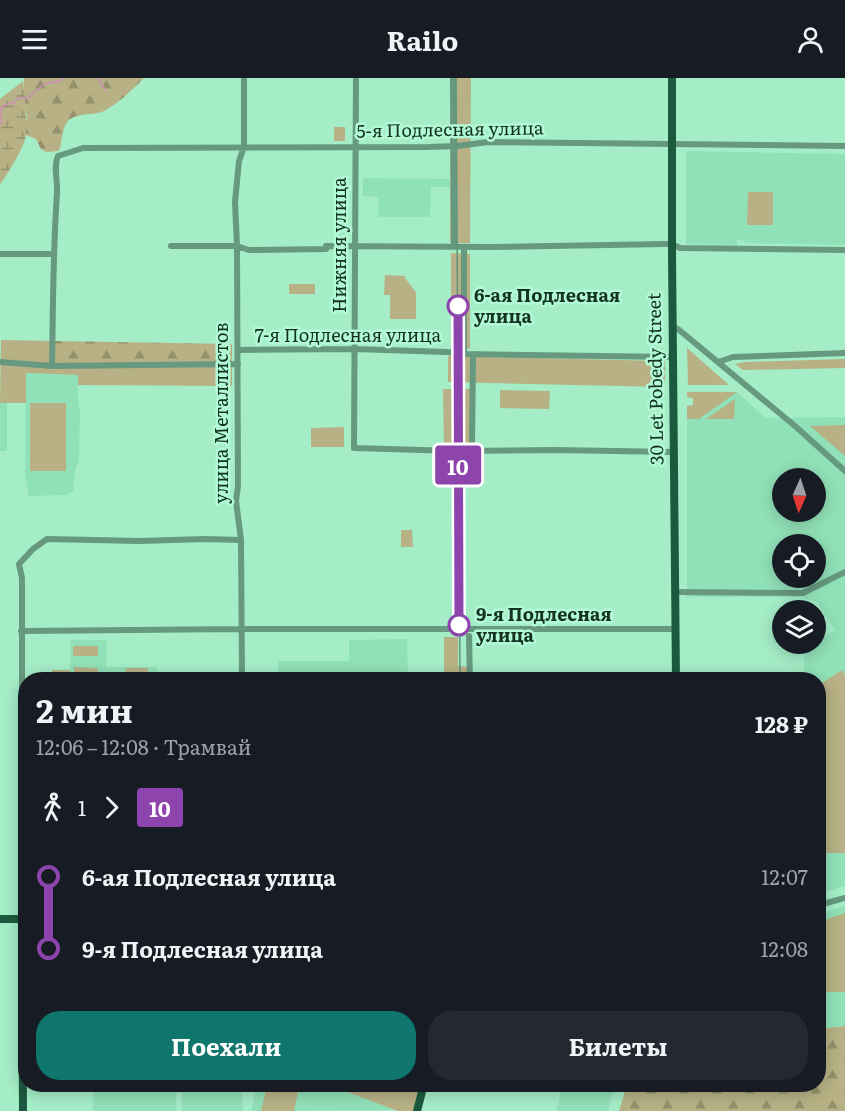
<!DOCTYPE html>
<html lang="ru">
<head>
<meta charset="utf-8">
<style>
  body { margin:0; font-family:Literata,serif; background:#242831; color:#f1f3f6; height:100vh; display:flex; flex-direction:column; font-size:22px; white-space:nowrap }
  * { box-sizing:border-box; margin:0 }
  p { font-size:20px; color:#9ea1a6 }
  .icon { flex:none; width:33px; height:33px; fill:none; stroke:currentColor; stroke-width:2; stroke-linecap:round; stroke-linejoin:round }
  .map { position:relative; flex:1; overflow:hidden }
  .panel { position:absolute; left:18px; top:594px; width:808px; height:420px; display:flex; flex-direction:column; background:#171b24; border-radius:24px; box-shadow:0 3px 15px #0003 }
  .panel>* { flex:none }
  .badge { padding:0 12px; border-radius:4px; font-size:21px; line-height:39px }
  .needle { width:39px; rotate:183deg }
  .fabs { position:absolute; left:772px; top:390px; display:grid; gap:12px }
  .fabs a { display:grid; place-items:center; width:54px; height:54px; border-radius:50%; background:#171b24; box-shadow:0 3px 15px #0003; font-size:30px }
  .map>.badge { position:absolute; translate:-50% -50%; box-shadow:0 0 0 3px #fff }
  .legs { display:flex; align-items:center; gap:9px; height:66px; padding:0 18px; font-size:20px }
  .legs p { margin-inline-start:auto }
  .summary { display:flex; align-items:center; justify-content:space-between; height:102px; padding:0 18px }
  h1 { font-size:33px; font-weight:700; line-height:45px }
  .action { display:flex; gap:12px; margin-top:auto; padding:12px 18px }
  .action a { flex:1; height:69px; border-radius:24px; background:#0f766e; color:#fff; font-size:24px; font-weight:700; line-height:69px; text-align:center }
  .action a+a { background:#242831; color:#f1f3f6 }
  ul { padding:0 18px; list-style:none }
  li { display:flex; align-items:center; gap:21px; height:72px; font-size:22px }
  li i { display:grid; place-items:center; width:9px; height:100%; margin:0 8px; background:currentColor }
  li i::after { content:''; width:15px; height:15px; margin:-8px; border:4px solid; border-radius:50%; background:#171b24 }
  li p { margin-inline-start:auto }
  li:first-child i { background:linear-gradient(#0000 50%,currentColor 0) }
  li:last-child i { background:linear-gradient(currentColor 50%,#0000 0) }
  header { display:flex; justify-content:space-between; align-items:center; height:78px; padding:0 18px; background:#171b24; font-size:27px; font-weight:700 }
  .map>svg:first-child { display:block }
</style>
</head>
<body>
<header><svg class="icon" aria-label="menu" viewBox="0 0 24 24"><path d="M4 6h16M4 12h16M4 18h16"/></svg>Railo<svg class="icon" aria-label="person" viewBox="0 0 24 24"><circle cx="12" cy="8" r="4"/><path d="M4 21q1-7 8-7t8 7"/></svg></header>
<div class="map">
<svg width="845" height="1033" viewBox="0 0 845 1033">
  <defs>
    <pattern id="forest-firs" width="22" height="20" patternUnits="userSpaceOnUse" patternTransform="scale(1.5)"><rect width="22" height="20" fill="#b7b185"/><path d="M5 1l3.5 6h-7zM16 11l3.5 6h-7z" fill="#94916c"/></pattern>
    <pattern id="wetland-marsh" width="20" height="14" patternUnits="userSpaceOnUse" patternTransform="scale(1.5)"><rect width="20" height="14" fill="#b7b185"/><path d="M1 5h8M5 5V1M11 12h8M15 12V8" fill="none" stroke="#94916c"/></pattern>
  </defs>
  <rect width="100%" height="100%" fill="#a4edc7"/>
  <path fill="#91e1b8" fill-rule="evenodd" d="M686 73 845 76V167L745 165V163L737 162V167L686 166Z
    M363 100 450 101V109H431L430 139H378L379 120 377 119 363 118Z
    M26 295 78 297V325L80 333 79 382 75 394 73 413 67 417 29 418 25 394Z
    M687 314H737L766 340 845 339V808L819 815V602L804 601V583L806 573 824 559 835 552 817 524 800 519H690L687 521V328L693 327V320L687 319ZM783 400H816V434H783ZM783 466H816V500H783Z
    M0 325H7V373H0Z
    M407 561 408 601 287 602 278 599V583H349V562Z
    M71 562H107L106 589H157L158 601 70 602Z
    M845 828V948L819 951V836Z
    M257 1006 326 1007 398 1032 251 1033Z
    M93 1007H176V1033H93Z
    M181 1007H242L243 1033H182Z
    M602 1007 614 1009 608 1033H556L563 1007Z"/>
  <path fill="#b7b185" d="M450 0H471L470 165H450Z
    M334 49H345V63H334Z
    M748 114H773V147H747Z
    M451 175 470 176V271L451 270Z
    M385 197 405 198V200L416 214V241H390V217H384Z
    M289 206H315V216H289Z
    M1 262 54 263 232 284V308L78 307V297L26 295V325H0Z
    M687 270 729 307H688Z
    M448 278 665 283V309L448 304Z
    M845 281V290L743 292 735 286 745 284Z
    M443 311H475L474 369H444Z
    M500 312 550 313 549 331 500 330Z
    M687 314H737L699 341H687V328L693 327V320L687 319Z
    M735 321 734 341H706Z
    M30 325H66V393H30Z
    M845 347V378L810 348Z
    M344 349V369H311V350Z
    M401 452H412L413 469H401Z
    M444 559H458V588L469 589V601L444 602Z
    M73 568H98V578H73Z
    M74 589 98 590 97 601H74Z
    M126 590H148L147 601H125Z
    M52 592H70V601H51Z
    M842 592 845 597V775H819V605H822Z
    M845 835V914H819V844Z
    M326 1006 421 1007 414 1033H398Z
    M267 1008 298 1014 294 1033H261Z"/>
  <path fill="url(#forest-firs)" d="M24 0H144C131 13 120 24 104 33 93 38 77 34 68 43 62 50 62 62 60 70L58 73 46 74 41 71 36 61 26 57 25 47 27 40 24 19Z
    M54 263 232 266V284L53 283Z
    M845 948V1033H619L627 1007 819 1006V951Z"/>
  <path fill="url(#wetland-marsh)" d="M23 3C25 21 27 38 26 56 25 70 8 94 0 107V21Z"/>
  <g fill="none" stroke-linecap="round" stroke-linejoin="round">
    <path stroke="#ce90b7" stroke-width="1.5" d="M98 0 105 12
      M0 47 2 45 0 35 2 28 15 24 18 20H28L44 6 59 3 63 0"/>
    <path stroke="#66997f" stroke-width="6" d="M356 0 354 370 455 373 555 372 674 374
      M453 0 454 169
      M171 168H237L249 172 326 171
      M326 168 490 169 665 166H672L680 170 845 172
      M0 176H54
      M672 249 678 251 795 348 845 393
      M238 272 354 271 447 274 464 276 673 279
      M464 276V169
      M0 284 52 288 238 286
      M718 284 733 279 845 275
      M52 288C53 230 53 172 57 115 58 103 53 89 58 78L83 70 429 69 457 68 488 64 845 68
      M472 368 473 276
      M455 373 456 551
      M675 514 803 515 845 494
      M21 553 241 551H675
      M469 558 470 602
      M242 602 241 462 236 423 238 408 237 168 235 124 239 83 244 69V0
      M819 827 845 820
      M22 841V500L19 486 33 471 47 461 140 463 205 461 241 462"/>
    <path stroke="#1c5a3f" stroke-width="8" d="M672 0V177L676 602
      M0 841H25
      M22 841 23 1033
      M417 1033 424 1006"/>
    <path stroke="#60957a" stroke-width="1.5" d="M456 0 460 602"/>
  </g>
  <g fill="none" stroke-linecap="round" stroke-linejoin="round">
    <defs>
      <path id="line-1" d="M458 228 459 547"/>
    </defs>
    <use href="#line-1" stroke="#fff" stroke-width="14"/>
    <use href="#line-1" stroke="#8e44ad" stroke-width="9"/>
  </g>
  <g fill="#fff" stroke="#8e44ad" stroke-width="3">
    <circle cx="458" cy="228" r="10"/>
    <circle cx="459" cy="547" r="10"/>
  </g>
  <g text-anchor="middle" stroke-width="5" stroke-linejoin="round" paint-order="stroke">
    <g font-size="18" fill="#143223" stroke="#b1fad4">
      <text transform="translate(450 52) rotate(-1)" y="6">5-я Подлесная улица</text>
      <text transform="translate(340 167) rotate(-90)" y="6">Нижняя улица</text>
      <text x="348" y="264">7-я Подлесная улица</text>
      <text transform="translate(656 301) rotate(-91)" y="6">30 Let Pobedy Street</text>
      <text transform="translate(222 335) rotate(-90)" y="6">улица Металлистов</text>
    </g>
    <g font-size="18" font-weight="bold" fill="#143223" stroke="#b1fad4" text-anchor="start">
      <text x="474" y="224">6-ая Подлесная<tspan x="474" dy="21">улица</tspan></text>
      <text x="476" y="543">9-я Подлесная<tspan x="476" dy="21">улица</tspan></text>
    </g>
  </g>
</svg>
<div class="fabs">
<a><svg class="needle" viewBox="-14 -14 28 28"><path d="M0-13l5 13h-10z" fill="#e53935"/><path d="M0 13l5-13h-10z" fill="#9ea1a6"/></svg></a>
<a><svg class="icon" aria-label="locate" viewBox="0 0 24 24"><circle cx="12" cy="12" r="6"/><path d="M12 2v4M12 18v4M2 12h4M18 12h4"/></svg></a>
<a><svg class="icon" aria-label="layers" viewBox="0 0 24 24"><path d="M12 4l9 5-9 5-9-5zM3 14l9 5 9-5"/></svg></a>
</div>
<b class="badge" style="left:458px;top:387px;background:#8e44ad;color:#fff">10</b>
<section class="panel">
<div class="summary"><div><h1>2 мин</h1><p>12:06 – 12:08 · Трамвай</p></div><b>128 ₽</b></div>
<div class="legs"><svg class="icon" aria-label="walk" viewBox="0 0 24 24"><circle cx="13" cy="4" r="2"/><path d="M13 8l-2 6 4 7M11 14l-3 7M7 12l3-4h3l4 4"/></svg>1<svg class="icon" aria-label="forward" viewBox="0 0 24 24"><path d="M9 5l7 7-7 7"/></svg><b class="badge" style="background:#8e44ad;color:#fff">10</b></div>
<ul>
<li><i style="color:#8e44ad"></i><b>6-ая Подлесная улица</b><p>12:07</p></li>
<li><i style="color:#8e44ad"></i><b>9-я Подлесная улица</b><p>12:08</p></li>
</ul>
<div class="action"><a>Поехали</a><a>Билеты</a></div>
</section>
</div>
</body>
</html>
